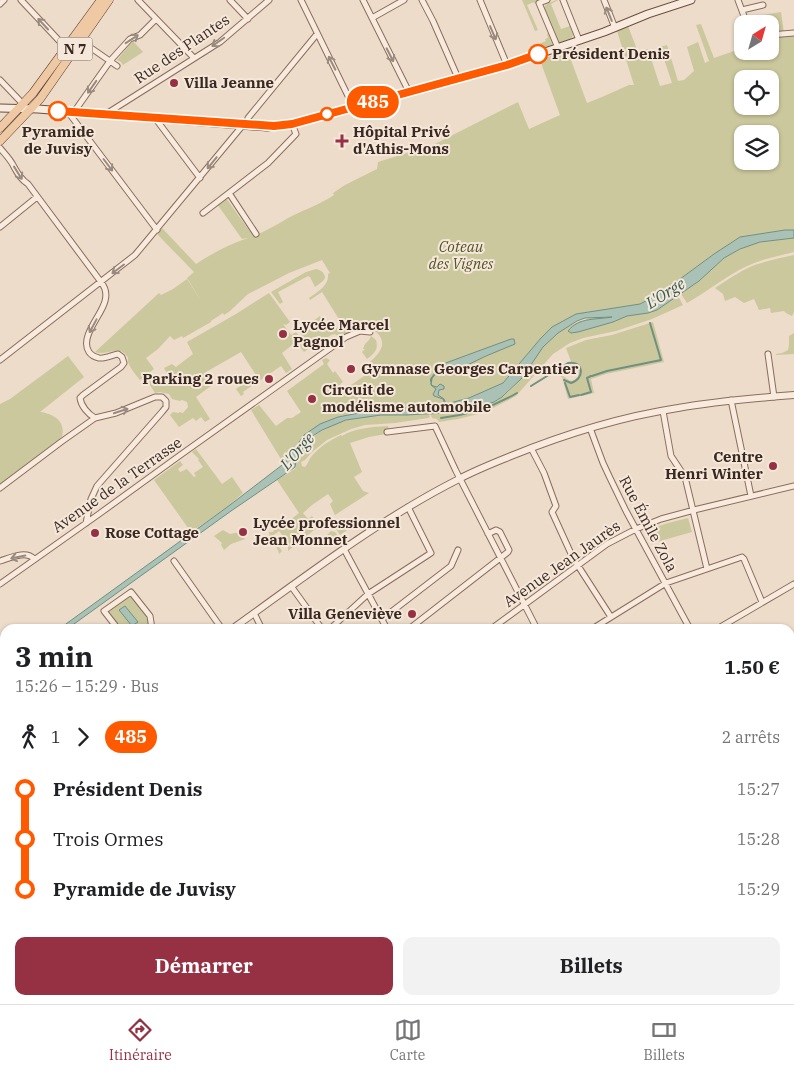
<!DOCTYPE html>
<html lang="fr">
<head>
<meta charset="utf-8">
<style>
  body { margin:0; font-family:"IBM Plex Serif",serif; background:#f2f2f2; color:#202124; height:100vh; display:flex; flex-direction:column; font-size:19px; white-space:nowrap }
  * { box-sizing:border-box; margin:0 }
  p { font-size:16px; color:#757577 }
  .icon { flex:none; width:28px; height:28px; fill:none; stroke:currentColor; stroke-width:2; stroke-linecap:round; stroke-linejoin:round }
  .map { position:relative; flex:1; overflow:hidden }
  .drawer { position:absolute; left:0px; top:624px; width:795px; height:381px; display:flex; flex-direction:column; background:#fff; border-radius:15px 15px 0 0; box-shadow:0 1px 4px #0004 }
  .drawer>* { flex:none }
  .badge { padding:0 10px; border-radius:16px; font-size:18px; line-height:32px }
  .needle { width:32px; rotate:37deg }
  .tools { position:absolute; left:734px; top:15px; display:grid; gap:10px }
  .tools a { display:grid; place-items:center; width:45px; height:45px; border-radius:10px; background:#fff; box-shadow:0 1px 4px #0004; font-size:25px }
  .map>.badge { position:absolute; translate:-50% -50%; box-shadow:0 0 0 2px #fff }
  .legs { display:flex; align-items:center; gap:8px; height:55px; padding:0 15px; font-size:16px }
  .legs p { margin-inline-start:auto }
  .summary { display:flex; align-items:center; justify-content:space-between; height:85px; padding:0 15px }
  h1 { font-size:28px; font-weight:800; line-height:38px }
  .primary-button { display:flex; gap:10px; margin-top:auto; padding:10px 15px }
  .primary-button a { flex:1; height:58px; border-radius:10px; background:#963144; color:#fff; font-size:20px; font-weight:800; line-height:58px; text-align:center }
  .primary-button a+a { background:#f2f2f2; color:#202124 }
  ul { padding:0 15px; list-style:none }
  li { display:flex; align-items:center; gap:18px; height:50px; font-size:19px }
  li i { display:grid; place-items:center; width:8px; height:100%; margin:0 6px; background:currentColor }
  li i::after { content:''; width:12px; height:12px; margin:-6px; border:4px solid; border-radius:50%; background:#fff }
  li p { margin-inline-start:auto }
  li:first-child i { background:linear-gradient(#0000 50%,currentColor 0) }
  li:last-child i { background:linear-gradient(currentColor 50%,#0000 0) }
  .tabs { display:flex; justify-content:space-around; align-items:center; height:70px; border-top:1px solid #e0e0e0; background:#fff; font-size:14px; color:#757577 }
  .tabs a { display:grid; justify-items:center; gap:2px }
  .tabs .current { color:#963144 }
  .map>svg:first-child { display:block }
</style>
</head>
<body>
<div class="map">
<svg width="794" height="1004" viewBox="0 0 794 1004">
  <rect width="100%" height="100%" fill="#eddcc9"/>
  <path fill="#cbc89d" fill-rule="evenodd" d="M522 0H538L535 4 534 2 527 5 538 30 535 31Z
    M556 0H558L551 4 561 29 570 26 573 35 571 39 559 44 544 7 547 4Z
    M781 12 784 33H770V24H760L758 16Z
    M701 24 714 58 737 50V51L742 50V51H770V36L794 35V230H785L740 237 714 254 661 293 640 304 576 314 552 327 541 338 503 383 469 398 436 407 428 404 400 409 385 408 308 432 284 464 251 410 259 405 276 426 287 418H292L301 412 287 391 324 364 322 360 326 358 330 360 327 364 333 373 335 371 343 382 340 384 344 390 374 369 369 363C374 358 380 353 382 346 384 333 368 324 356 328 350 330 344 335 339 338H337L338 336 335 334 331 335 313 348 310 344 309 345 295 326 298 324 302 329 320 316 331 332 342 324 322 292 310 300 309 298C317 292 329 286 328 274L330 273 322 260 289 273 248 294 230 311 224 315 223 313 211 321V322L183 338 182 336 174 340 170 336 158 349 146 358 154 369 140 380C136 375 130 368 128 362 127 357 130 360 126 355 119 345 105 356 95 352L159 293 161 295 173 289 187 279 203 304 187 278 194 272 157 234 162 228 196 264C213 253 229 244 248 238L242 239 217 204 226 198 253 236C267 231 279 223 292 216 306 209 321 204 334 195L333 193 345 185 377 169 378 162 433 145 518 102 529 129 560 115 540 60 565 51 568 52 587 103 602 97 629 85H634L617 31 628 26 638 52 648 49 660 86 672 83 660 47 667 45 678 81 684 80 694 71 687 47 698 42 705 63 709 61 696 25ZM742 79H770V106H742ZM742 134H770V161H742Z
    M548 33 552 43V45L533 51 531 47 546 41 545 39 548 38 547 34Z
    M133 41 143 52 123 65 121 62 117 60Z
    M794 238V252C775 257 756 260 739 270 721 280 705 293 687 303L681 294 678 296 683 305 652 319 616 331 583 338 570 343 553 354 516 396 493 408 478 414 458 419 439 422 437 419 432 418 430 413C438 413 446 413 453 413 464 412 474 408 483 405 490 404 496 402 501 398 518 386 528 367 540 351 558 328 584 315 613 316L582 321 578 332 627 316 648 313 657 310 699 281 724 258 746 246 760 242Z
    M794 255V312L792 316 786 313 784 311 771 313 770 308 759 310 754 299 744 303 735 297 725 301 723 294 715 288C727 280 739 272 752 266 766 261 780 258 794 255Z
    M316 269C321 270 325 273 325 278L323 281 315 287 310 277 308 276 278 292 283 302 280 304 271 292 306 272Z
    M269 293 290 322 286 325 283 324 291 335 296 332 308 349 304 352 296 342 282 353 292 369 286 373 281 366 243 392 244 394 241 396 236 389 256 375 241 352 206 372V376L211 386 196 397 210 419 205 422 201 417 196 421 193 418 179 427 170 415 173 412 179 413V412L183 413 188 407 187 402 182 400 180 401 172 399 169 394 160 392 155 393 148 382 153 379 156 382 167 373 164 368 172 364 176 367 193 354 187 342 236 314Z
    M653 322 664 362 606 374 591 379 594 393 568 399 562 377 558 375C564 374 566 380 572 381L578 378 579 372 577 367 572 364 566 348 586 340 612 335Z
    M794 333V354L776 355V354L782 353 788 350 789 345V336Z
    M371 336 376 340C379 349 374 354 367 359L362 352 365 349H363L365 344 369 340Z
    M68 356 84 377 40 412C54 414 66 421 62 437L0 484V404L10 399Z
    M428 413 430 417 428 418 395 423 365 425 351 429 327 440 312 452 305 460 301 462 302 466 305 467C308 464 308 461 311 457 319 447 329 441 341 435L342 436C355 428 371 427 388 426L389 430 386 434 369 437 350 443 362 472 354 477 363 491 369 493 335 515 330 504 333 501 328 494 312 505 303 513 308 519 312 516 319 526 288 551V542L279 531 271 537 282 551 279 554C278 545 269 541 269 532H273C276 526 281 518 289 521L299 513 277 480 295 469C302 428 346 417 382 415 390 414 398 416 405 415 413 415 421 414 428 413Z
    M196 449 222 484 232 477 243 493 226 508 191 532 154 480 180 461 183 465 178 469 180 472 187 469 194 477 196 476 194 473 203 467 198 460 199 459 192 452Z
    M688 518 692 532 653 543 647 530 668 523Z
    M349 520 353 526 340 535 336 529Z
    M223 530 230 534 240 532 245 539 231 544 224 550 221 545 222 543 214 536Z
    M331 531 335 532 338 536 326 545 322 540Z
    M129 596H131L149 619 148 620 150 629H120L108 612 109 611Z"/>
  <path fill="#aac2b6" stroke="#709082" d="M785 230H794V238L760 242 740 249 724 258 699 281 657 310 648 313 627 316 613 322 578 332 571 333 568 331C579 317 596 320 612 317L585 318 577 321 558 333 543 347 522 378 502 397 494 402 466 411 454 413 422 414 407 415H381L346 420 322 430 311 437 297 456 295 467 294 468 231 511 67 629H59L226 508 286 462 304 435 320 424 338 417 385 408 400 409 424 404H428L436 407 445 404 443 399 434 396 433 394 436 389 431 385V379H432L431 384 433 386 437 387 440 384 444 386V389L439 390 438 395 444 399 446 404 469 398 503 383 541 338 552 327 576 314 640 304 661 293 714 254 740 237Z
    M511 339H514L515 344 486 356 461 368 439 374 434 371 435 368 443 364Z
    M125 606 138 622 132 626 119 610Z"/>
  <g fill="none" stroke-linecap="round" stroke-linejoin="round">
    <path stroke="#709082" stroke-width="2" d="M592 376 607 371 661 360 650 323
      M431 381V379L437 371
      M565 383 570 397 579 395
      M531 386 568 363C583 360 586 378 571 383L564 380
      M581 395 591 392 587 378 591 376
      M441 418C469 415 493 407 517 393"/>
    <defs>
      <path id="minor" d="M21 0 65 47
        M138 0 194 58
        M230 0 248 19
        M301 0 350 100 352 108
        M363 0 409 92
        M422 0 433 21 458 78
        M480 0 507 65
        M547 0 539 3 558 48
        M563 0 579 40
        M604 0 615 28
        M738 0 747 24
        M0 4 4 0
        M742 10 763 5
        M372 18 404 0
        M770 35 794 33
        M81 41 117 66
        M739 49 742 48
        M0 80 23 104
        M68 112 157 230
        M74 112 110 61 130 39 140 35 156 19
        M106 114 220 42 269 0
        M155 118 200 178
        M0 148C4 153 10 159 13 165 17 172 20 179 28 184L101 282C105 287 107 294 105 301 102 315 79 337 89 352 91 355 95 357 99 358 105 359 112 355 118 354L122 357 124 363 121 367 83 395 80 398C81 406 88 414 95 418L116 413 155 397H162L166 401V407L162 412 97 486 91 499 86 523
        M229 193 256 234
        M203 213 268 163 296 134 292 124
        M0 227 37 197
        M768 354 774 397
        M0 360 135 255 243 125 247 123 248 118 317 34
        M731 400 751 496
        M663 411 671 456 685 477 707 569
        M590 428 603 463 610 478 626 511 690 629
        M387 432 435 426 456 471 537 629
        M531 448 544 473 556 506 552 512 573 558 611 617
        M0 488 61 442 95 418
        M344 549 387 629
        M0 561C10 558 26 550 34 559
        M174 561 222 629
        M0 584 99 514 179 456 346 337 360 331 370 332
        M291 586 322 629
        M254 613 262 629
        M382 619 451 566 458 550
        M118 629 104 611 131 592 150 616 152 629
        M330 629 368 594 431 553 408 507
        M409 629 508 552 509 550 500 532 496 530 488 534
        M491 629 607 544 636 529 661 519 694 510 794 486
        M592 629 666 583 742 557 744 559 762 602
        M717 629 794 584
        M0 942 5 940
        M626 1000 628 1004
        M685 1000 687 1004
        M760 1000 762 1004
        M561 1004 571 1000"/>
      <path id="tertiary" d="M232 629C306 576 378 520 459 479 476 470 494 463 511 456 565 434 620 417 678 408 716 401 755 398 794 395
        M0 794 5 790
        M0 884 5 899
        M40 1000 42 1004
        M73 1004 77 1000
        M168 1004 179 1000"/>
      <path id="secondary" d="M0 108 38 109 267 127 292 124 520 61 530 57 604 32 648 14 691 0"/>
      <path id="primary" d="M0 128 33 93 101 0
        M0 141 40 99 109 0"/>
    </defs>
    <use href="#minor" stroke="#896d5e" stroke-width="7"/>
    <use href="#tertiary" stroke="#896d5e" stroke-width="8"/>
    <use href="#secondary" stroke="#6b4e41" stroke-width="9"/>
    <use href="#primary" stroke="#573c32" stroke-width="9"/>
    <use href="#minor" stroke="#f8ebdd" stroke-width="5"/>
    <use href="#tertiary" stroke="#f8ebdd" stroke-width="6"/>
    <use href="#secondary" stroke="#f8ebdd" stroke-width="7"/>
    <use href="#primary" stroke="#eec9a4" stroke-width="8"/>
    <defs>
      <path id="rail" d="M790 803 794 801
        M790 824 794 822
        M790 837 794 836
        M790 862 794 860
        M790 887 794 885
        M277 1004 290 1000
        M337 1004 348 1000
        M349 1004 360 1000
        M367 1004 378 1000
        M380 1004 391 1000
        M432 1004 441 1000
        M493 1004 502 1000
        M507 1004 516 1000"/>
    </defs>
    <use href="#rail" stroke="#3a2921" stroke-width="4"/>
    <use href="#rail" stroke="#f5e7d9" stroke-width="2" stroke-dasharray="5.5" stroke-linecap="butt"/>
  </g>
  <defs><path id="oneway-shaft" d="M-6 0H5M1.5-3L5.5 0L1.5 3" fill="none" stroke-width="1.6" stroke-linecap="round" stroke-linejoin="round" transform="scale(1.25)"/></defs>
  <g stroke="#998a7f">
    <use href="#oneway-shaft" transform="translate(609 14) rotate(-112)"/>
    <use href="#oneway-shaft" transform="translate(43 24) rotate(-133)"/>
    <use href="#oneway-shaft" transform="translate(493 33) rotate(67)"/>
    <use href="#oneway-shaft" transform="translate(132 39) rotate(-33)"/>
    <use href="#oneway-shaft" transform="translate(218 42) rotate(145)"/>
    <use href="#oneway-shaft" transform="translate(390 55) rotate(63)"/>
    <use href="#oneway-shaft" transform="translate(332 63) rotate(-117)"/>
    <use href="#oneway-shaft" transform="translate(92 87) rotate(125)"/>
    <use href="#oneway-shaft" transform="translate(212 163) rotate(129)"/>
    <use href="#oneway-shaft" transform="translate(108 165) rotate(53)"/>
    <use href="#oneway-shaft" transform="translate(18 173) rotate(58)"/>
    <use href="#oneway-shaft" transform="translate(118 269) rotate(143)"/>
    <use href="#oneway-shaft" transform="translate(93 326) rotate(118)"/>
    <use href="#oneway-shaft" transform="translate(121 411) rotate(-18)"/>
    <use href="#oneway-shaft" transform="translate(18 557) rotate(168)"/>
  </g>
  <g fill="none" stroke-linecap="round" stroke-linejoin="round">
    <defs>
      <path id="line-1" d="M58 111 274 126 292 124 507 65 538 54"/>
    </defs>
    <use href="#line-1" stroke="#fff" stroke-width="11"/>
    <use href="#line-1" stroke="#ff5a00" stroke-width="8"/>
  </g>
  <g fill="#fff" stroke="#ff5a00" stroke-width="2.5">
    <circle cx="538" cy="54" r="9"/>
    <circle cx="58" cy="111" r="9"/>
    <circle cx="327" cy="114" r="6"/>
  </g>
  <g fill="#963144" stroke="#f5e7d9" stroke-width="2">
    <circle cx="174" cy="83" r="5"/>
    <path d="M339.5 133.5h5v5h5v5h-5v5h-5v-5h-5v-5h5z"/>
    <circle cx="283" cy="334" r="5"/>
    <circle cx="351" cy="369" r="5"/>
    <circle cx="269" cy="379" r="5"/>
    <circle cx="312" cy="399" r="5"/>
    <circle cx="773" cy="466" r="5"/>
    <circle cx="243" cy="532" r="5"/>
    <circle cx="95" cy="533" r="5"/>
    <circle cx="412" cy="614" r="5"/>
  </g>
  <g text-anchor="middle" stroke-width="4" stroke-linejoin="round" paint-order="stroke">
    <rect fill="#f5e7d9" stroke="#726258" stroke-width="1" x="57.5" y="37.5" width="35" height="23" rx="4"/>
    <g font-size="14" font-weight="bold" fill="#3a2921">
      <text x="75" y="54">N 7</text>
    </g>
    <g font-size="15" fill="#3a2921" stroke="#f5e7d9">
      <text transform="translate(182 49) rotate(-34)" y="5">Rue des Plantes</text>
      <text transform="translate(117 485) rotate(-35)" y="5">Avenue de la Terrasse</text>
      <text transform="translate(648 524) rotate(62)" y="5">Rue Émile Zola</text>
      <text transform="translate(562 564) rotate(-35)" y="5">Avenue Jean Jaurès</text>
    </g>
    <g font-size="15" font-weight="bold" fill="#3a2921" stroke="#f5e7d9" text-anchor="start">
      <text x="552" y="59">Président Denis</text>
      <text x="58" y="137" text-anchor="middle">Pyramide<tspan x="58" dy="17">de Juvisy</tspan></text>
    </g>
    <g font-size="15" font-weight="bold" fill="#3a2921" stroke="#f5e7d9" text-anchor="start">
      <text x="184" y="88">Villa Jeanne</text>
      <text x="353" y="137">Hôpital Privé<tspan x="353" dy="17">d'Athis-Mons</tspan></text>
      <text x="293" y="330">Lycée Marcel<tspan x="293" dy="17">Pagnol</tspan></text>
      <text x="361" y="374">Gymnase Georges Carpentier</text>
      <text x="259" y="384" text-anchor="end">Parking 2 roues</text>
      <text x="322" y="395">Circuit de<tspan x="322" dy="17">modélisme automobile</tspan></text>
      <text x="763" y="462" text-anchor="end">Centre<tspan x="763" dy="17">Henri Winter</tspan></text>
      <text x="253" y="528">Lycée professionnel<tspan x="253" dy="17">Jean Monnet</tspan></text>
      <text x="105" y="538">Rose Cottage</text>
      <text x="402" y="619" text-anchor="end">Villa Geneviève</text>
    </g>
    <g font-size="15" font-style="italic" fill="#535629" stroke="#f5e7d9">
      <text x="461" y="252">Coteau<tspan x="461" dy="17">des Vignes</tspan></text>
    </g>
    <g font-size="16" font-style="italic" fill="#31594f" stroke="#f5e7d9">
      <text transform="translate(665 293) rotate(-32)" y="6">L'Orge</text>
      <text transform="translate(297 451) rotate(-49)" y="6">L'Orge</text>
    </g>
  </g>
</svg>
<div class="tools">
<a><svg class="needle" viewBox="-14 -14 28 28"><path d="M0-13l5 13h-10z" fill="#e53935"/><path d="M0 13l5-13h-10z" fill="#757577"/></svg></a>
<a><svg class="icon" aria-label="locate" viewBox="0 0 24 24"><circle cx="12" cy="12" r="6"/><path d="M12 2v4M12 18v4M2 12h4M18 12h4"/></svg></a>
<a><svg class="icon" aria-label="layers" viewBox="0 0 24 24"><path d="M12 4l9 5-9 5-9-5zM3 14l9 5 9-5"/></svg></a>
</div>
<b class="badge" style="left:373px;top:102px;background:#ff5a00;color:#fff">485</b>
<section class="drawer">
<div class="summary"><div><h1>3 min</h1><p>15:26 – 15:29 · Bus</p></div><b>1.50 €</b></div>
<div class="legs"><svg class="icon" aria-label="walk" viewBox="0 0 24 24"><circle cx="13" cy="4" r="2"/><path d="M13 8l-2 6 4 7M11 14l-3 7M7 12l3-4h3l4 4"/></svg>1<svg class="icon" aria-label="forward" viewBox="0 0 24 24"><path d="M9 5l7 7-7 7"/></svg><b class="badge" style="background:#ff5a00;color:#fff">485</b><p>2 arrêts</p></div>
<ul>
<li><i style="color:#ff5a00"></i><b>Président Denis</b><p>15:27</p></li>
<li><i style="color:#ff5a00"></i><span>Trois Ormes</span><p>15:28</p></li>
<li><i style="color:#ff5a00"></i><b>Pyramide de Juvisy</b><p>15:29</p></li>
</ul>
<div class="primary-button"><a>Démarrer</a><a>Billets</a></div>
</section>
</div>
<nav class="tabs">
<a class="current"><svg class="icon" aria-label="directions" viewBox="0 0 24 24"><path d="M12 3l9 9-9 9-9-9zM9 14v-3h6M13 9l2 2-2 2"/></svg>Itinéraire</a>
<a><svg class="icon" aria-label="map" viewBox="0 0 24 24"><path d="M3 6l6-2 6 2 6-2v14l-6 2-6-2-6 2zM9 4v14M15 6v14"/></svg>Carte</a>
<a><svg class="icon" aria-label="tickets" viewBox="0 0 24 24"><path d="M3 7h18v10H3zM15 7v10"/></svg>Billets</a>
</nav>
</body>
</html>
